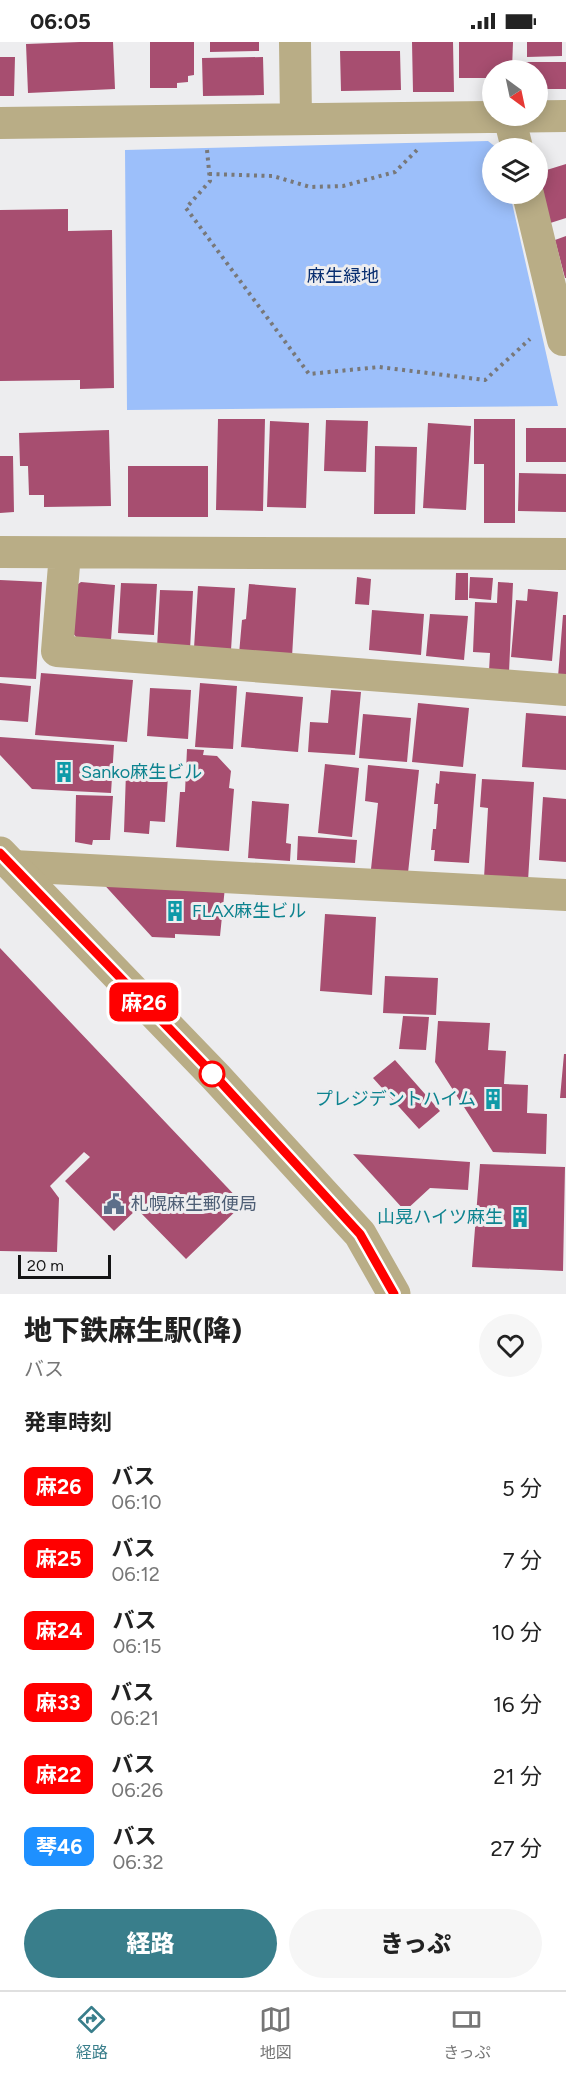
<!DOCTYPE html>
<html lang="ja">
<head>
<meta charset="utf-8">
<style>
  body { margin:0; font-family:Figtree,"Noto Sans JP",sans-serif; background:#f6f6f6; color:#222; height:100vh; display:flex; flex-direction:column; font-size:22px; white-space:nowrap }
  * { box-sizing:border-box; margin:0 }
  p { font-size:20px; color:#767676 }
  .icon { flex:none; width:33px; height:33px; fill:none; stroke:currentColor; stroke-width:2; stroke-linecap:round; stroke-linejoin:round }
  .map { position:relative; height:1252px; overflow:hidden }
  .side { display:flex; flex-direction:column; background:#fff; flex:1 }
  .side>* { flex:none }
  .badge { padding:0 12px; border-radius:9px; font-size:21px; line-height:39px }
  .needle { width:39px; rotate:147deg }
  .buttons { position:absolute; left:482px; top:18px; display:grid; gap:12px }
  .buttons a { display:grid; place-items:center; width:66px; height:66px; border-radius:50%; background:#fff; box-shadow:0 3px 15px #0003; font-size:30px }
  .scale { position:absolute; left:18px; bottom:15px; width:93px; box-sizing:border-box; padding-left:6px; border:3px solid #141414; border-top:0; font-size:16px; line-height:21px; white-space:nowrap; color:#141414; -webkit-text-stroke:4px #ededef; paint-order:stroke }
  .map>.badge { position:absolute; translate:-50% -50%; box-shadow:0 0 0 3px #fff }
  h2 { padding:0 24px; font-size:22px; line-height:54px }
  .round { display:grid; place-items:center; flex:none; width:63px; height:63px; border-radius:32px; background:#f6f6f6 }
  .head { display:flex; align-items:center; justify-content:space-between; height:102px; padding:0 24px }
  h1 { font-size:28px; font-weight:800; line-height:45px }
  .button { display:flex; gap:12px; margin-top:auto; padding:12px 24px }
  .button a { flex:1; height:69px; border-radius:36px; background:#397e8b; color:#fff; font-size:24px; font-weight:800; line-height:69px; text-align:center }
  .button a+a { background:#f6f6f6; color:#222 }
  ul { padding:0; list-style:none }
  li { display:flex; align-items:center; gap:18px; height:72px; padding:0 24px }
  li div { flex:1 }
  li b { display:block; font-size:22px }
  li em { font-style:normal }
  li .badge { min-width:66px; font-weight:700; text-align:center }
  .status { display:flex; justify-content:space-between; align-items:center; height:42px; padding:0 30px; background:#fff; direction:ltr }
  .status svg { height:16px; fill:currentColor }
  .menu { display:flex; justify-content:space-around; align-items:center; height:84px; border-top:2px solid #e0e0e0; background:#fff; font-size:16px; color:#767676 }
  .menu a { display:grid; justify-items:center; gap:3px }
  .menu .selected { color:#397e8b }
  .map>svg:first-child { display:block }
</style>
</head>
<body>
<div class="status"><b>06:05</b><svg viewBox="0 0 49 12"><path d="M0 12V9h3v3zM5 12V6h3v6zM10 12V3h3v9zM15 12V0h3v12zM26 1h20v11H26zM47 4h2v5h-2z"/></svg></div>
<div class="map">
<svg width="566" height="1252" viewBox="0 0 566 1252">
  <rect width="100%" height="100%" fill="#ededef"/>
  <path fill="#9cbffa" d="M488 99 497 106H492V152H510L558 364 127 368 125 108Z"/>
  <path fill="#a74e70" d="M80 0H113L115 47 28 51 26 2Z
    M150 0H194V33L188 34V40L177 41V46H150Z
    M210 0H259V9L210 10Z
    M412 0H453L454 50H413Z
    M459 0H513L512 28H492V36H459Z
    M527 0H562V14L527 15Z
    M340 9H400L401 48 341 49Z
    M0 15H15L14 54H0Z
    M263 15 264 53 203 54 202 16Z
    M521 20H566V47H537V28H522Z
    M566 122V176L544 183 537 152V131Z
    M68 167V189L112 188 114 346 80 347V338L0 339V168Z
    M566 194V236H565L555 198Z
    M218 377H265L263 469 216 468Z
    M474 377H515V481H484V422H474Z
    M326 378 368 379 366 430 324 429Z
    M270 379 309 381 306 466 267 465Z
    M428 381 471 384 466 468 423 466Z
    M526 386H566V420H526Z
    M109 388 111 464 44 465V453H29L28 424H20L19 391Z
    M375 404 417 405 415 472H374Z
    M0 414H13L14 470 0 471Z
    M128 424H208V475H128Z
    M519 431 566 432V470L518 469Z
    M456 531H468V558H455Z
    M357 535 371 537 369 563 355 562Z
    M470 535 493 536 491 558 469 556Z
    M0 538 42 540 36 637 0 635Z
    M81 540 115 543 111 598 77 596 71 589 74 545Z
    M498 540 513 541 509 630 489 629 490 611 473 610 475 560 497 561Z
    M121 541 157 542 154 593 118 591Z
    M249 542 296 546 292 615 239 612 242 578 246 577Z
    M198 544 235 546 231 608 194 606Z
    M528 547 558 550 552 619 511 615 516 558 527 559Z
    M160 548 193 549 190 608 157 606Z
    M372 568 424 572 421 613 369 608Z
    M430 572 468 574 464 618 426 614Z
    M563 573H566V635H558Z
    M41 631 133 638 127 700 35 693Z
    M0 641 31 644 28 680 0 678Z
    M200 641 237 644 233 707 195 705Z
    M150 646 191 648 188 697 147 694Z
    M331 648 361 650 355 713 308 710 310 680 328 681Z
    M246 650 303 655 298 710 241 705Z
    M418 661 469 666 463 725 412 720Z
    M526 671 566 674V728L522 725Z
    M363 672 411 676 407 720 359 716Z
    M0 695 114 703 111 751 32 747 0 713Z
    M187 707 204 708 203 713 217 714 231 729 229 746 234 747 229 809 176 805 180 750H185Z
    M325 722 359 726 352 795 318 791Z
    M368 723 419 728 408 831 371 827 378 761 365 759Z
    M440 729 476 732 469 821 434 819 435 808H431L433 787H436L438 762H434L436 741 439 742Z
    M126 730 168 734 165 780 150 779 149 792 124 790Z
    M482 737 534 740 528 839 484 836 488 766 480 765Z
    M76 753 113 754 110 798H93L92 803 75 800Z
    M543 755 566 757V820L539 818Z
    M252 759 289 762 286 801 291 802 290 819 248 816Z
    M298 794 357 798 355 821 297 818Z
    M99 837 225 845 220 894 175 892V896L152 895Z
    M325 872 376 875 372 953 320 949Z
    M0 906 243 1162 186 1217 137 1167 114 1189 65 1139 90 1115 84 1110 50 1144 59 1156 57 1210 0 1209Z
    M385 934 438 936 436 973 383 971Z
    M403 974 429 975 426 1008 399 1007Z
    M438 979 490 981 488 1008 506 1009 504 1042 528 1043 527 1071 547 1072 546 1112 493 1110 435 1020Z
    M564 1012H566V1056H560Z
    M395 1018 440 1069 419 1087 373 1036Z
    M353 1112 470 1120 468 1148 430 1146 405 1169Z
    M480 1122 565 1125 563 1229 472 1225Z"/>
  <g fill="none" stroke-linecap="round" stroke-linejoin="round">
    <path stroke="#787879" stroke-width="4" stroke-dasharray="3 4.5" stroke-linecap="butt" d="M207 108 210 139 186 166 309 332 379 325 485 338 530 297
      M209 132 273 134 310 145 343 144 395 130 417 108"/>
    <path stroke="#b9ad86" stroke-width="32" d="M295 0 296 76
      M509 74 517 106
      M0 81 566 74
      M528 152 563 298
      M0 510 566 512
      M65 511 57 609 566 648
      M13 824 566 853"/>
    <path stroke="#b9ad86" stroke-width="33" d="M0 811 216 1035 360 1192 394 1252"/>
  </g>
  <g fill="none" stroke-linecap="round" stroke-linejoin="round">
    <defs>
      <path id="line" d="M0 811 216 1035 360 1192 394 1252"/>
    </defs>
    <use href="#line" stroke="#fff" stroke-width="14"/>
    <use href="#line" stroke="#f00" stroke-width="9"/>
  </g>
  <defs>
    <symbol id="building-bare" viewBox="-9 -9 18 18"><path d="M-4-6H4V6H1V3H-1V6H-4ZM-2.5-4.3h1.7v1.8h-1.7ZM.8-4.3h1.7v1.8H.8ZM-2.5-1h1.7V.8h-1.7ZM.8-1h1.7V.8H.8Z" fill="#0f9aa8" stroke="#ededef" stroke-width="2.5" paint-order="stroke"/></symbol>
    <symbol id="civic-bare" viewBox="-9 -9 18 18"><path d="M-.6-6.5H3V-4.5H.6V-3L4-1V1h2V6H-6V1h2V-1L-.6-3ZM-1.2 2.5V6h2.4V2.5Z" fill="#5c6f8a" stroke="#ededef" stroke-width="2.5" paint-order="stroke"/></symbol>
  </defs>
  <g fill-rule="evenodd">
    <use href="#building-bare" x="49" y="715" width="30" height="30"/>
    <use href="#building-bare" x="160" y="854" width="30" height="30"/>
    <use href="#building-bare" x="478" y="1042" width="30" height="30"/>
    <use href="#civic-bare" x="99" y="1147" width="30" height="30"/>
    <use href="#building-bare" x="505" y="1160" width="30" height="30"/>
  </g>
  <circle fill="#fff" stroke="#f00" stroke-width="3" cx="212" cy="1032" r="12"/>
  <g text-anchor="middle" stroke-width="6" stroke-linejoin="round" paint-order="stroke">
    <g font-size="18" fill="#072d6f" stroke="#ededef">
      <text x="343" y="240">麻生緑地</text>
    </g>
    <g font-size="18" fill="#0d838f" stroke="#ededef" text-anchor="start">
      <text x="81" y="736">Sanko麻生ビル</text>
      <text x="192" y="875">FLAX麻生ビル</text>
      <text x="476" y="1063" text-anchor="end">プレジデントハイム</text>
      <text x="503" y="1181" text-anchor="end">山晃ハイツ麻生</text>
    </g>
    <g font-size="18" fill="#4e5e75" stroke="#ededef" text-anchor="start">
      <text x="131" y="1168">札幌麻生郵便局</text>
    </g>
  </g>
</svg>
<div class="buttons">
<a><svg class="needle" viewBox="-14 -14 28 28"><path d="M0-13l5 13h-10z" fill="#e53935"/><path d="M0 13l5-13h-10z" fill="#767676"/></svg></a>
<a><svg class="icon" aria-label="layers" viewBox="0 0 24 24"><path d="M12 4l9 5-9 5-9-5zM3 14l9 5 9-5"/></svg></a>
</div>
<div class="scale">20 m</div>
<b class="badge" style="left:144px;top:960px;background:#f00;color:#fff">麻26</b>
</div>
<section class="side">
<div class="head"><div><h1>地下鉄麻生駅(降)</h1><p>バス</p></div><a class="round"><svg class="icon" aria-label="heart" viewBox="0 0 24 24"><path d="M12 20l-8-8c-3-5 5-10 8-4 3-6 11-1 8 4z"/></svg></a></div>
<h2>発車時刻</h2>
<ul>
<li><span class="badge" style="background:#f00;color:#fff">麻26</span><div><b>バス</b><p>06:10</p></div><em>5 分</em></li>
<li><span class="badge" style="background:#f00;color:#fff">麻25</span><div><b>バス</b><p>06:12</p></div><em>7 分</em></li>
<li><span class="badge" style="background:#f00;color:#fff">麻24</span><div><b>バス</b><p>06:15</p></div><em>10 分</em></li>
<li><span class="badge" style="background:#f00;color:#fff">麻33</span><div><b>バス</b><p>06:21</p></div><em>16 分</em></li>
<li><span class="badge" style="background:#f00;color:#fff">麻22</span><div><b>バス</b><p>06:26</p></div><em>21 分</em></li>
<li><span class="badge" style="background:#1e90ff;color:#fff">琴46</span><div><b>バス</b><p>06:32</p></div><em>27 分</em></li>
</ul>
<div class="button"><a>経路</a><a>きっぷ</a></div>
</section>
<nav class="menu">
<a class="selected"><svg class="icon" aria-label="directions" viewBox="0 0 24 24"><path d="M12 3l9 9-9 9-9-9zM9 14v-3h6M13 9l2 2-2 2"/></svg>経路</a>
<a><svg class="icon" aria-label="map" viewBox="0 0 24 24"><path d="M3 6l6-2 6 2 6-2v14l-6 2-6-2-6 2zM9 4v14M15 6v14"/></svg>地図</a>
<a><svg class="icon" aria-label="tickets" viewBox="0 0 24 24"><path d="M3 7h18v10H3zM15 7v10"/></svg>きっぷ</a>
</nav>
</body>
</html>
